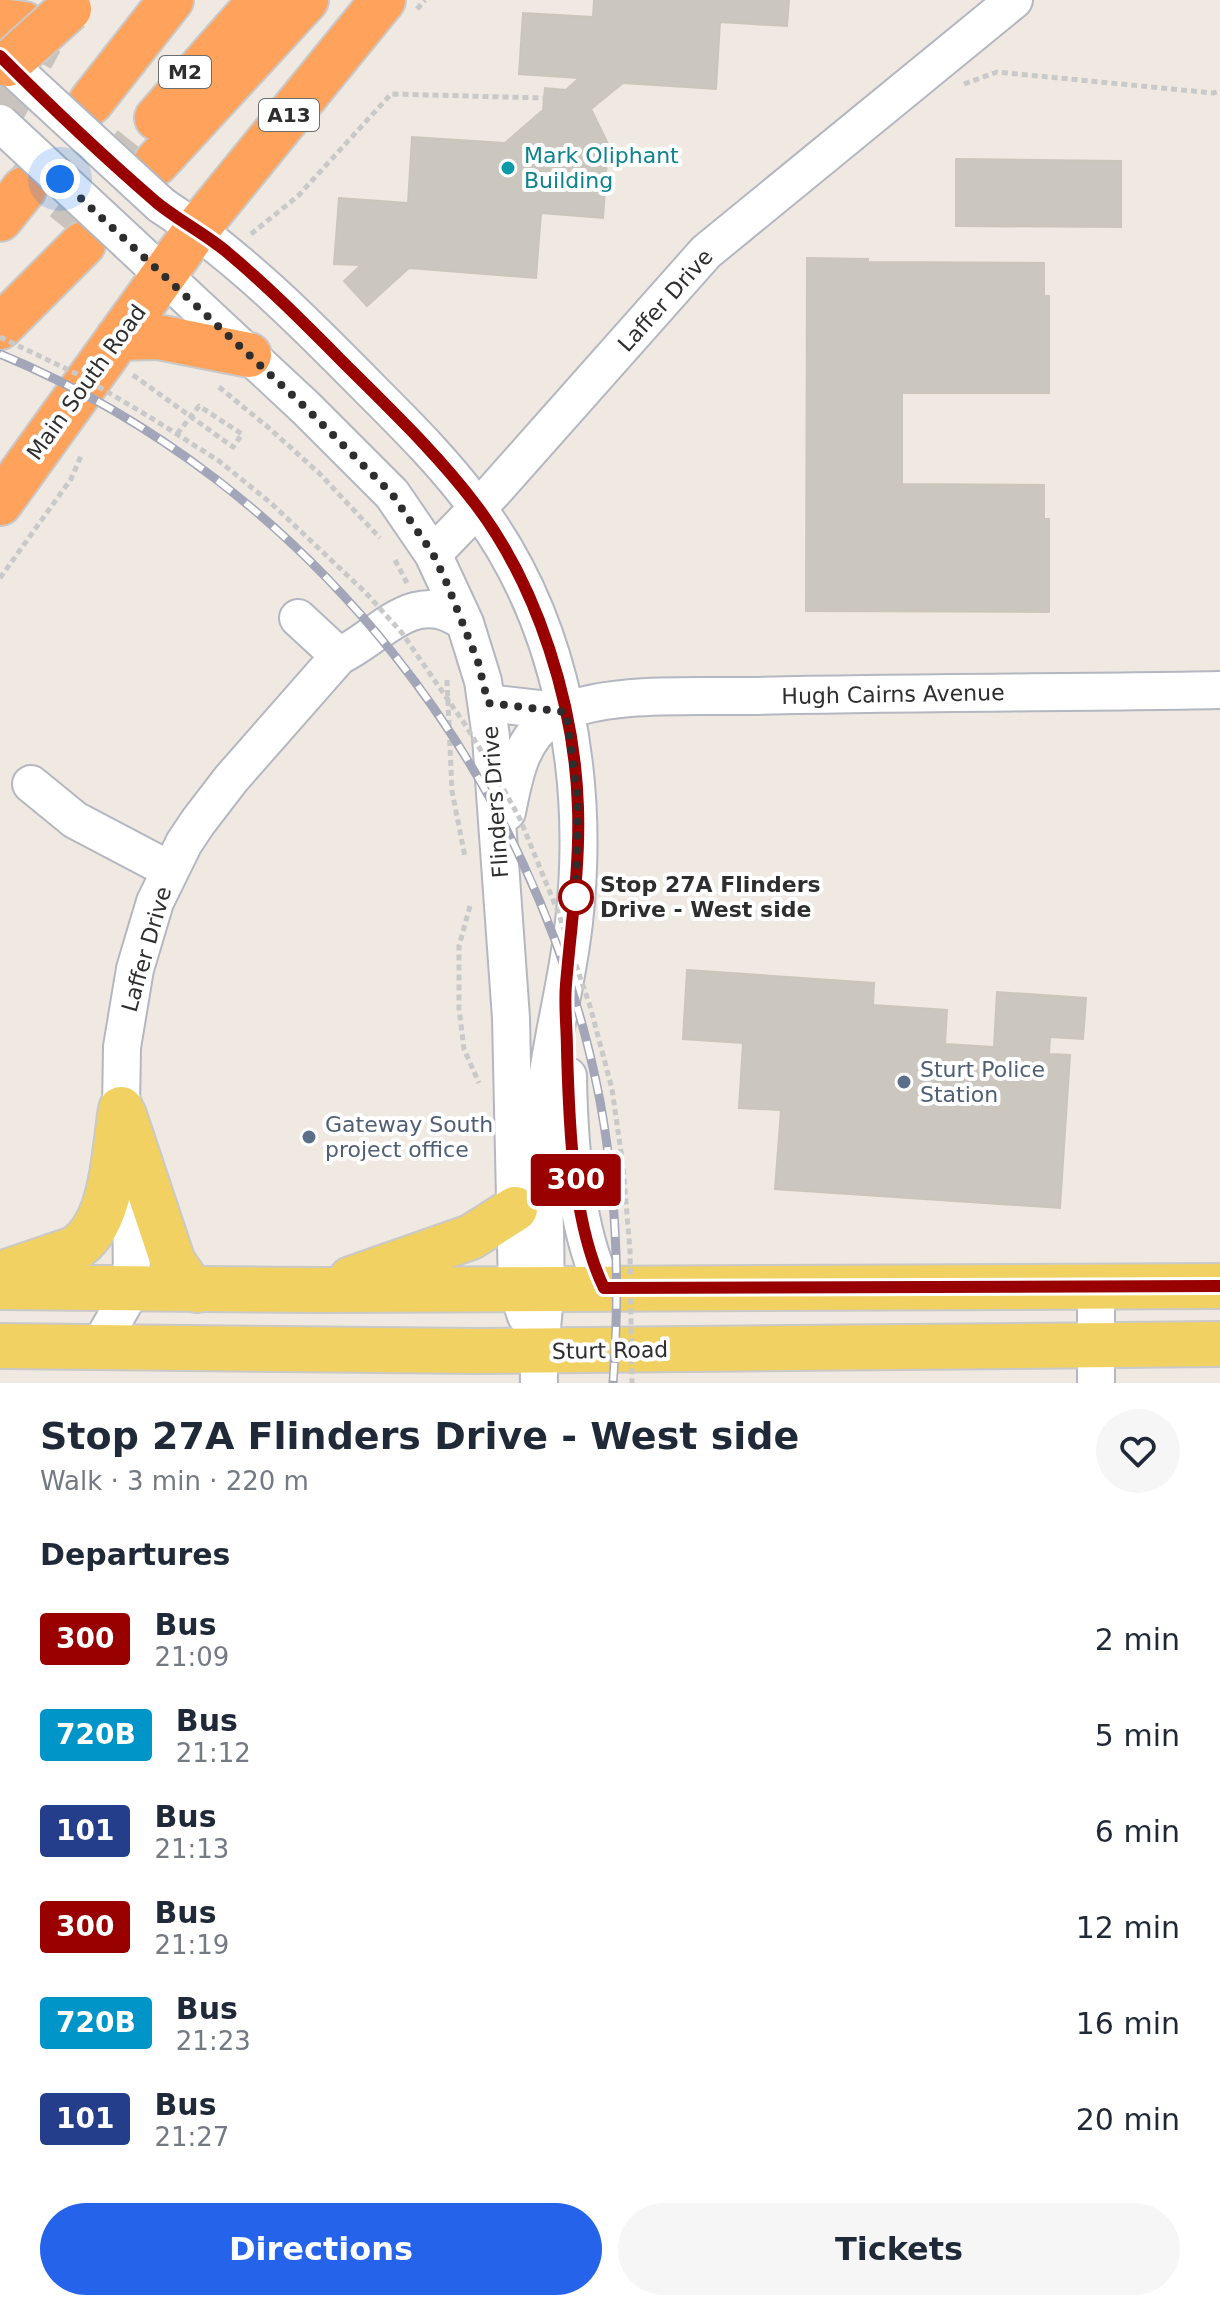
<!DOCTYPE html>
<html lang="en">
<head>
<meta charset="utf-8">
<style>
  body { margin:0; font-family:"DejaVu Sans",sans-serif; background:#f6f6f7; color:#1f2937; height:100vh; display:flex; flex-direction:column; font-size:30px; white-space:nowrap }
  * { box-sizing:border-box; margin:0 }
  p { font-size:26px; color:#747a83 }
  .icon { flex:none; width:44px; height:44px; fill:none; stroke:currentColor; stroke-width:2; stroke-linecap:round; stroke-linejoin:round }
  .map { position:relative; height:1383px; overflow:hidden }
  .drawer { display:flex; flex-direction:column; background:#fff; flex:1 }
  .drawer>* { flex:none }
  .badge { padding:0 16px; border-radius:6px; font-size:28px; line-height:52px }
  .you { position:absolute; width:40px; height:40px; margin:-20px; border:6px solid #fff; border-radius:50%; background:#1a73e8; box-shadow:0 0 0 12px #1a73e833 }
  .map>.badge { position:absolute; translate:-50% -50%; box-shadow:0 0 0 4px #fff }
  h2 { padding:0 40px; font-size:30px; line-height:72px }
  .round { display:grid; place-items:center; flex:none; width:84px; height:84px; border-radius:42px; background:#f6f6f7 }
  .overview { display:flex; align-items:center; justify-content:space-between; height:136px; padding:0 40px }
  h1 { font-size:38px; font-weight:700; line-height:60px }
  .cta { display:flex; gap:16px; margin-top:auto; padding:16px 40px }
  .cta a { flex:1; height:92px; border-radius:48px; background:#2563eb; color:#fff; font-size:32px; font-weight:700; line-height:92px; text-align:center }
  .cta a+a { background:#f6f6f7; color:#1f2937 }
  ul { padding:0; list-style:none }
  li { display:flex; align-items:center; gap:24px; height:96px; padding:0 40px }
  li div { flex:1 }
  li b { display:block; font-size:30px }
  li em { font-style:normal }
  li .badge { min-width:88px; font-weight:700; text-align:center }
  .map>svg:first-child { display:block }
</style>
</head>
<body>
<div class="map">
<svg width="1220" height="1383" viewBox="0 0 1220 1383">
  <rect width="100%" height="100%" fill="#efe9e1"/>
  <path fill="#cbc7bf" stroke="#cbc5ba" stroke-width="2" d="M594 0H789L787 26 720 22 716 89 623 83 591 109 608 144 603 218 541 213 536 278 409 268 367 306 344 281 361 265 334 264 339 198 408 203 412 137 505 143 543 110 545 88 566 90 579 78 519 74 523 13 593 17Z
    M956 159 1121 161V227L956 226Z
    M807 258 868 259V262L1044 263V296H1049V393H902V484L1044 485V519H1049V612L806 611Z
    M687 970 874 983 873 1005 947 1010 945 1044 994 1047 997 992 1086 998 1083 1039 1050 1037 1049 1054 1070 1055 1060 1208 775 1189 781 1110 739 1108 743 1043 683 1039Z"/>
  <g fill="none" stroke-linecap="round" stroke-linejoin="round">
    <path stroke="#c8c4bd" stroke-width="44" stroke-dasharray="44 22" stroke-linecap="butt" d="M0 116 41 41
      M24 189 91 102
      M67 230 135 144"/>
    <defs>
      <path id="minor" d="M161 205C240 257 306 324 372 391 409 428 445 464 476 506 564 623 590 779 574 922 568 978 553 1032 546 1087 538 1154 548 1222 545 1289 544 1321 538 1351 539 1383
        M129 243 306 408 392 494 433 554 465 623 483 681 491 737 511 1018 517 1289 526 1316
        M433 554 493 492 706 252 1014 0
        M339 656C380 637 416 584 465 623
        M488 703 566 712
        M31 784 75 820 170 870
        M507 812C514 778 520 737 554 717 599 690 699 697 752 696 908 692 1064 693 1220 690
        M568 1076C569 1141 575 1229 604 1288
        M1096 1288V1383
        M98 1348 132 1289 131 1183 121 1109 122 1047 135 969 155 902 184 843 198 822 231 779 339 656 298 618"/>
      <path id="major" d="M124 1115 173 1262 186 1281 197 1290
        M0 1274 74 1249C114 1225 114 1151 121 1109
        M351 1279 471 1237 515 1209
        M0 1287 319 1290 1220 1286
        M0 1346 477 1351 1220 1344"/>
      <path id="highway" d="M0 21 24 24
        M91 102 171 0
        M157 118 261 0
        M156 163 306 0
        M0 219 24 189
        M0 327 83 244
        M118 338 158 337 249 355
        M0 503 196 230 383 0"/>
    </defs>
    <use href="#minor" stroke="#b4b7c1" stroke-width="40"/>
    <use href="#major" stroke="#c9c9c9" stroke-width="48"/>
    <use href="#highway" stroke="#c9c9c9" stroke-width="48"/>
    <path stroke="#c9c9c9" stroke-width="5" stroke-dasharray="6 4" stroke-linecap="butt" d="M417 9 425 0
      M964 84 997 72 1213 93 1220 91
      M251 234 298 196 391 94 544 98
      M133 375 233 447 242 434 199 406 177 434
      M219 387 269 428 319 473 380 538
      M395 560 407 583
      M0 578 71 479 81 456
      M447 680 452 791 465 857
      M470 906 459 946V1009L464 1049 479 1083"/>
    <use href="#minor" stroke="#fff" stroke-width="36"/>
    <use href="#major" stroke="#f2d163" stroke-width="44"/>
    <use href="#highway" stroke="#ffa35c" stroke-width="44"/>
    <defs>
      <path id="rail" d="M0 354C310 483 537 773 600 1101 617 1194 620 1289 613 1383"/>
    </defs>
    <use href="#rail" stroke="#a3a6b8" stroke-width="9"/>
    <use href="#rail" stroke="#fff" stroke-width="6" stroke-dasharray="18" stroke-linecap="butt"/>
    <defs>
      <path id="minor-bridge" d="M8 64 161 205
        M0 123 129 243"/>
      <path id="highway-bridge" d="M8 64 69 9"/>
    </defs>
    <use href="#minor-bridge" stroke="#b4b7c1" stroke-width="40" stroke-linecap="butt"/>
    <use href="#highway-bridge" stroke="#c9c9c9" stroke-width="48" stroke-linecap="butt"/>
    <path stroke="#c9c9c9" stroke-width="5" stroke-dasharray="6 4" stroke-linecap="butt" d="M0 337 77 374 153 419 219 461 272 504 366 593 402 633 466 726 494 772 520 819 558 912 590 1006 612 1089 623 1166 630 1251 632 1383"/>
    <use href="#minor-bridge" stroke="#fff" stroke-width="36"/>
    <use href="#highway-bridge" stroke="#ffa35c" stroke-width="44"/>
  </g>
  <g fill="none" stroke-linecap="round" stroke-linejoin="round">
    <defs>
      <path id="line" d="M0 56C50 106 103 156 156 202 179 221 206 234 228 253 271 289 311 330 351 370 394 413 439 456 476 505 538 587 575 705 578 808 580 868 571 924 566 984 564 1005 567 1028 567 1050 569 1123 572 1222 604 1288L1220 1286"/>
    </defs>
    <use href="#line" stroke="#fff" stroke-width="18"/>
    <use href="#line" stroke="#900" stroke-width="12"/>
    <path stroke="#2e2e2e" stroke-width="8" stroke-dasharray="0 14.4" d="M60 179 306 408 392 494 433 554 445 579 478 662 488 703 566 712 578 801 576 897"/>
  </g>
  <circle fill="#0f9aa8" stroke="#fff" stroke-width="3" cx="508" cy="168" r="8"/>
  <circle fill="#fff" stroke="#900" stroke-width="4" cx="576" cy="897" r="16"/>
  <g fill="#5c6f8a" stroke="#fff" stroke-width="3">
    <circle cx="904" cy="1082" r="8"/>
    <circle cx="309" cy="1137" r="8"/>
  </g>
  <g text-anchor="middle" stroke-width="8" stroke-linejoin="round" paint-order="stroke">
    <g fill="#fff" stroke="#6d6d6d" stroke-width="2">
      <rect x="159" y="56" width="52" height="32" rx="6"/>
      <rect x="259" y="99" width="60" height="32" rx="6"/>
    </g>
    <g font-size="20" font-weight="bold" fill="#2e2e2e">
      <text x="185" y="79">M2</text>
      <text x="289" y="122">A13</text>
    </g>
    <g font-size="22" fill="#0d838f" stroke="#fff" text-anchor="start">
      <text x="524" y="163">Mark Oliphant<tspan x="524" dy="25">Building</tspan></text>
    </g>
    <g font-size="22" fill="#2e2e2e" stroke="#fff">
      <text transform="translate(665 300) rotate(-48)" y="8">Laffer Drive</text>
      <text transform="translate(86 382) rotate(-54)" y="8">Main South Road</text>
      <text transform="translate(893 694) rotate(-1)" y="8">Hugh Cairns Avenue</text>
      <text transform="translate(495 802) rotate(-94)" y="8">Flinders Drive</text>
      <text transform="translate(146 949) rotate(-74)" y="8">Laffer Drive</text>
      <text transform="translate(610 1350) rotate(-1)" y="8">Sturt Road</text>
    </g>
    <g font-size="22" font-weight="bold" fill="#2e2e2e" stroke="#fff" text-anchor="start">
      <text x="600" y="892">Stop 27A Flinders<tspan x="600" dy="25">Drive - West side</tspan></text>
    </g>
    <g font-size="22" fill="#4e5e75" stroke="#fff" text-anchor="start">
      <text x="920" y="1077">Sturt Police<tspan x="920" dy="25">Station</tspan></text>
      <text x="325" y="1132">Gateway South<tspan x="325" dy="25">project office</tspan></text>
    </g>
  </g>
</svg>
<div class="you" style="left:60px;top:179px"></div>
<b class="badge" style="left:576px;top:1180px;background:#900;color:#fff">300</b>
</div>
<section class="drawer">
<div class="overview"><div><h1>Stop 27A Flinders Drive - West side</h1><p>Walk · 3 min · 220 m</p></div><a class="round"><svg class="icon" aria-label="heart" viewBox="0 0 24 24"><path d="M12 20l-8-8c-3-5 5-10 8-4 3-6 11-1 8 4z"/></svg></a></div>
<h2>Departures</h2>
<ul>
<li><span class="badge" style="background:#900;color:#fff">300</span><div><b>Bus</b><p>21:09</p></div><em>2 min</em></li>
<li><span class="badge" style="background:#0095c8;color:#fff">720B</span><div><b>Bus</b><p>21:12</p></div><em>5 min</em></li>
<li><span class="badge" style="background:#243e8c;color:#fff">101</span><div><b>Bus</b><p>21:13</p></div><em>6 min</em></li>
<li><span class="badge" style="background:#900;color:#fff">300</span><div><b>Bus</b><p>21:19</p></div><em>12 min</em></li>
<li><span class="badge" style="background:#0095c8;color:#fff">720B</span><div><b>Bus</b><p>21:23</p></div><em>16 min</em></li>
<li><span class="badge" style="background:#243e8c;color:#fff">101</span><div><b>Bus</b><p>21:27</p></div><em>20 min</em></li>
</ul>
<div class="cta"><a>Directions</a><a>Tickets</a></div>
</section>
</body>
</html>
